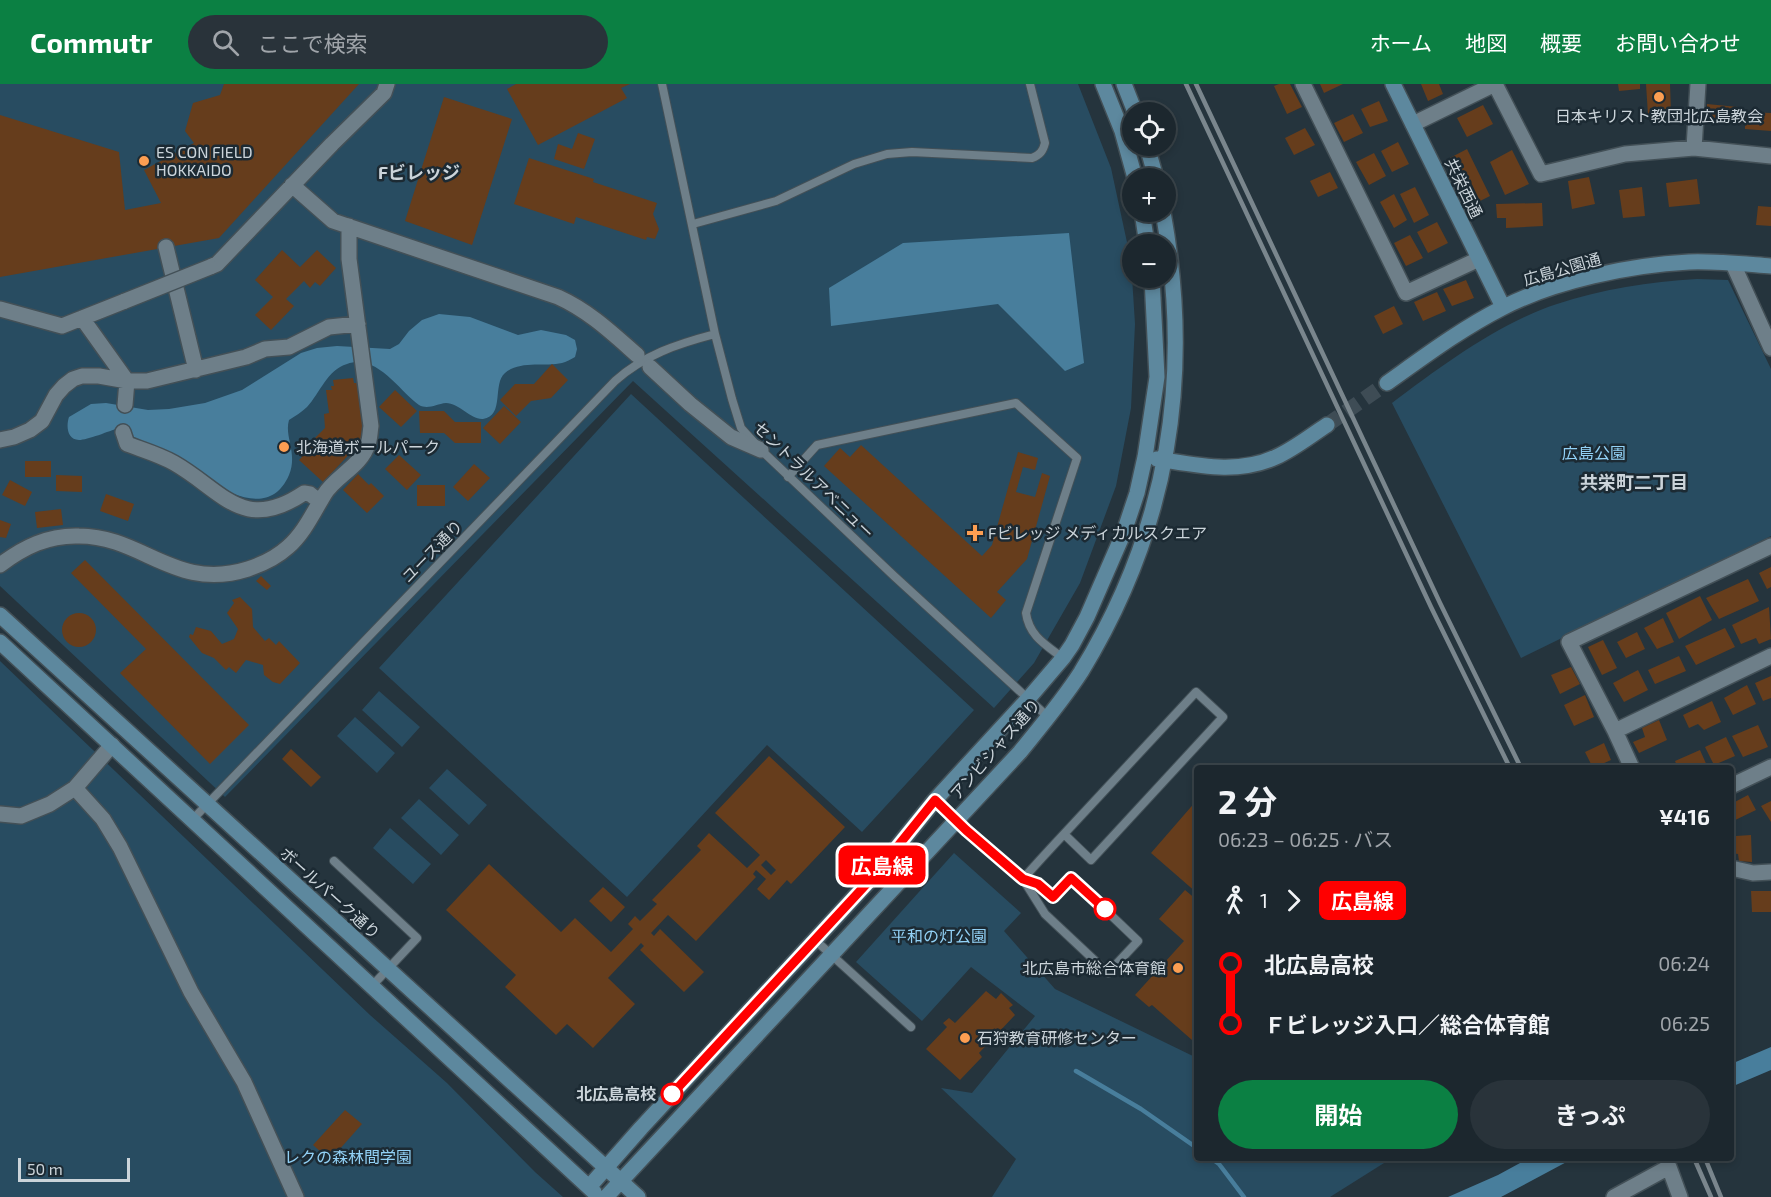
<!DOCTYPE html>
<html lang="ja">
<head>
<meta charset="utf-8">
<style>
  body { margin:0; font-family:"Exo 2","Noto Sans JP",sans-serif; background:#29333a; color:#f1f3f6; height:100vh; display:flex; flex-direction:column; font-size:22px; white-space:nowrap }
  * { box-sizing:border-box; margin:0 }
  p { font-size:20px; color:#a0a5aa }
  .icon { flex:none; width:33px; height:33px; fill:none; stroke:currentColor; stroke-width:2; stroke-linecap:round; stroke-linejoin:round }
  .map { position:relative; flex:1; overflow:hidden }
  .panel { position:absolute; left:1194px; top:681px; width:540px; height:396px; display:flex; flex-direction:column; background:#1c272e; border-radius:6px; box-shadow:0 3px 9px #0003,0 0 0 2px #3a444a }
  .panel>* { flex:none }
  .badge { padding:0 12px; border-radius:9px; font-size:21px; line-height:39px }
  .buttons { position:absolute; left:1122px; top:18px; display:grid; gap:12px }
  .buttons a { display:grid; place-items:center; width:54px; height:54px; border-radius:50%; background:#1c272e; box-shadow:0 3px 9px #0003,0 0 0 2px #3a444a; font-size:30px }
  .scale { position:absolute; left:18px; bottom:15px; width:112px; box-sizing:border-box; padding-left:6px; border:3px solid #cbd4da; border-top:0; font-size:16px; line-height:21px; white-space:nowrap; color:#cbd4da; -webkit-text-stroke:4px #1c2a33; paint-order:stroke }
  .map>.badge { position:absolute; translate:-50% -50%; box-shadow:0 0 0 3px #fff }
  .legs { display:flex; align-items:center; gap:9px; height:66px; padding:0 24px; font-size:20px }
  .legs p { margin-inline-start:auto }
  .overview { display:flex; align-items:center; justify-content:space-between; height:102px; padding:0 24px }
  h1 { font-size:33px; font-weight:700; line-height:45px }
  .cta { display:flex; gap:12px; margin-top:auto; padding:12px 24px }
  .cta a { flex:1; height:69px; border-radius:36px; background:#0b8043; color:#fff; font-size:24px; font-weight:700; line-height:69px; text-align:center }
  .cta a+a { background:#29333a; color:#f1f3f6 }
  ul { padding:0 24px; list-style:none }
  li { display:flex; align-items:center; gap:21px; height:60px; font-size:22px }
  li i { display:grid; place-items:center; width:9px; height:100%; margin:0 8px; background:currentColor }
  li i::after { content:''; width:15px; height:15px; margin:-8px; border:4px solid; border-radius:50%; background:#1c272e }
  li p { margin-inline-start:auto }
  li:first-child i { background:linear-gradient(#0000 50%,currentColor 0) }
  li:last-child i { background:linear-gradient(currentColor 50%,#0000 0) }
  header { display:flex; align-items:center; gap:36px; box-sizing:border-box; height:84px; padding:0 30px; background:#0b8043; color:#fff }
  header strong { font-size:28px }
  nav { display:flex; gap:33px; margin-inline-start:auto; font-size:21px }
  .search { width:420px; height:54px; background:#29333a; display:flex; align-items:center; gap:15px; box-sizing:border-box; padding:0 21px; border-radius:33px; color:#a0a5aa; font-size:22px }
  .map>svg:first-child { display:block }
</style>
</head>
<body>
<header>
<strong>Commutr</strong>
<div class="search"><svg class="icon" aria-label="search" viewBox="0 0 24 24"><circle cx="10" cy="10" r="6"/><path d="M15 15l6 6"/></svg>ここで検索</div>
<nav><a>ホーム</a><a>地図</a><a>概要</a><a>お問い合わせ</a></nav>
</header>
<div class="map">
<svg width="1771" height="1113" viewBox="0 0 1771 1113">
  <rect width="100%" height="100%" fill="#25343d"/>
  <path fill="#284c61" d="M0 0H1078L1111 84 1131 177 1135 240 1131 324 1116 402 1080 499 1034 579 994 624 633 297 225 713 0 502Z
    M1697 195 1728 196 1771 285V452L1521 574 1392 319C1441 282 1499 239 1557 220 1602 205 1649 198 1697 195Z
    M631 310 974 626 862 748 767 661 627 813 379 584Z
    M0 577 370 931 447 999 535 1088 563 1113H0Z
    M379 607 420 643 402 663 362 626Z
    M355 633 395 669 377 689 337 652Z
    M447 685 487 721 469 741 429 704Z
    M419 715 459 751 441 771 401 734Z
    M390 744 431 780 413 800 373 764Z
    M954 769 1021 829 1004 847 1055 905 1197 974V1074H1392L1330 1113H992L1016 1075 941 1004 972 1009 1035 932 971 883 922 937 856 878Z"/>
  <path fill="#487e9c" d="M1069 149 1084 279 1065 287 998 220 831 242 829 204 903 159Z
    M439 230 470 233 518 251 541 246 566 251 575 256 577 265 575 273C571 275 566 278 562 279 545 283 520 276 505 289 492 300 505 332 483 335 471 336 459 319 446 319 436 320 428 326 419 321 400 308 377 269 347 280 327 286 320 309 307 323 302 328 295 332 289 336 284 353 298 369 289 391 264 448 197 387 167 369 157 363 144 359 134 353 128 349 124 346 118 344 110 347 87 356 79 356 67 356 66 342 69 333L91 320 106 319 148 326 169 325 205 319 242 306 301 269 317 264 337 262 390 265 399 260 409 247 422 236Z
    M1771 963V986L1731 1003V980Z
    M1529 1074H1574L1501 1113H1448L1498 1091Z"/>
  <g fill="none" stroke-linecap="round" stroke-linejoin="round">
    <path stroke="#487e9c" stroke-width="4.5" d="M1076 987 1141 1025 1197 1064
      M1211 1074 1219 1080 1244 1113"/>
  </g>
  <path fill="#663d1c" fill-rule="evenodd" d="M224 0H359L219 154 0 193V31L119 68 125 126 161 119 144 86 194 59 185 47 193 19 220 11Z
    M516 0H630L621 4 627 14 538 61 507 5Z
    M1279 0H1290L1302 23 1287 30 1274 2Z
    M1320 0H1343L1324 9Z
    M1421 0H1439L1443 10 1428 17Z
    M1618 0H1640V5L1619 7Z
    M1646 0H1670L1671 29 1648 31Z
    M444 13 512 35 472 161 405 137Z
    M1379 17 1388 37 1370 43 1361 25Z
    M1707 20 1738 23V37L1707 35Z
    M1483 21 1493 40 1467 53 1457 34Z
    M1745 28 1771 29V47L1745 45Z
    M1353 30 1363 49 1344 58 1334 39Z
    M1305 44 1315 61 1294 71 1285 54Z
    M578 49 595 55 584 85 554 75 558 60 572 65Z
    M1398 58 1409 80 1392 88 1381 67Z
    M1467 65 1490 112 1470 122 1446 76Z
    M1512 66 1529 100 1505 111 1490 78Z
    M1374 69 1386 92 1369 101 1356 78Z
    M529 74 594 95 593 98 657 119 653 130 659 145 655 155 647 153 646 156 576 133 574 140 514 120Z
    M1330 88 1338 104 1318 113 1310 97Z
    M1589 93 1595 120 1572 125 1568 97Z
    M1697 95 1700 120 1669 123 1666 99Z
    M1415 103 1429 131 1414 139 1400 110Z
    M1642 103 1645 132 1623 134 1619 106Z
    M1394 110 1407 136 1394 144 1380 118Z
    M1542 119 1543 142 1506 144V134H1497L1496 120Z
    M1758 122 1771 123V142L1756 141Z
    M1437 138 1448 159 1428 169 1417 148Z
    M1410 151 1423 174 1406 182 1394 159Z
    M282 166 300 183 317 166 336 184 320 202 315 198 310 204 304 197 286 215 294 222 271 246 255 231 273 213 255 196Z
    M1466 196 1474 214 1452 222 1443 205Z
    M1437 208 1446 227 1423 237 1414 218Z
    M1394 222 1403 240 1383 250 1374 232Z
    M552 280 568 296 551 314 531 317 516 332 500 316 515 300H534Z
    M353 294 354 299H359L364 354 360 355V359L323 398 299 376 302 373 299 370 325 344 324 330 329 329 326 306H332L331 302H334L333 296Z
    M395 306 417 327 401 343 379 323Z
    M504 322 521 338 500 360 483 344Z
    M419 327H444L455 338H481V359H455L444 349H420Z
    M861 361 982 472 992 461 1018 368 1038 374 1035 386 1023 383 1016 408 1035 413 1042 389 1050 392 1027 475 997 508 1006 516 991 534 824 382 840 364 850 373Z
    M399 371 421 391 407 406 385 385Z
    M25 377H51V393H25Z
    M474 380 490 394 468 417 453 403Z
    M358 390 369 401 371 399 384 412 367 429 343 406Z
    M56 391 82 392V408L56 407Z
    M10 396 32 408 25 422 2 411Z
    M417 401H445V422H417Z
    M106 410 134 420 128 437 100 427Z
    M61 425 63 441 37 444 35 428Z
    M0 436 11 440 6 454 0 453Z
    M85 476 249 641 210 680 120 589 146 565 71 489Z
    M1771 483V503L1767 505 1759 489Z
    M261 492 271 502 267 506 256 497Z
    M1748 495 1759 517 1719 535 1706 514Z
    M1700 512 1712 536 1679 555 1666 529Z
    M240 513 252 525 253 543 265 557 269 554 276 561 279 557 300 579 280 600 273 598 264 591 263 581 246 576 236 589 229 583 226 586 214 574 202 569 189 553 190 550 193 551 196 543 211 547 222 560 234 555 238 545 227 529 234 519 232 516Z
    M1769 523 1771 555 1759 560 1756 554 1741 560 1732 541Z
    M62 546a17 17 0 1 1 34 0a17 17 0 1 1-34 0Z
    M1663 534 1674 558 1657 565 1644 544Z
    M1725 544 1735 563 1696 581 1685 562Z
    M1637 548 1645 565 1626 574 1617 558Z
    M1603 556 1617 584 1602 591 1588 563Z
    M1679 572 1686 587 1655 600 1648 586Z
    M1571 583 1580 600 1560 610 1551 591Z
    M1638 586 1648 606 1624 618 1613 599Z
    M1771 592V614L1763 617 1755 599Z
    M1747 601 1756 620 1733 631 1724 614Z
    M1585 611 1594 633 1574 642 1564 621Z
    M1712 617 1721 638 1704 646 1698 640 1689 644 1683 631Z
    M1659 636 1667 656 1639 669 1633 658 1645 653 1642 644Z
    M1758 641 1768 663 1743 673 1732 652Z
    M1726 653 1735 672 1714 681 1705 663Z
    M1604 659 1611 676 1593 684 1585 668Z
    M291 665 321 693 311 703 282 675Z
    M1700 666 1708 684H1678L1675 677Z
    M769 672 845 743 791 800 787 796 769 816 757 805 766 795 756 786 753 790 756 793 696 857 668 831 651 849 654 852 660 845 704 888 684 908 640 866 644 862 641 859 608 894 635 920 593 964 567 940 556 951 505 903 516 891 446 826 489 780 561 848 575 834 611 868 633 845 628 840 635 832 640 837 657 820 652 816 701 766 697 762 709 749 747 784 760 771 715 729ZM766 776 776 786 771 791 761 781Z
    M1748 711 1756 726 1731 738V720Z
    M1197 716V809L1151 769Z
    M1771 717V738L1761 722Z
    M1731 749H1736V752L1751 751 1752 778 1739 777 1738 770 1731 769Z
    M603 803 625 823 611 838 589 817Z
    M1185 806 1197 816V950L1192 956 1152 921 1149 923 1135 911 1184 857 1159 835Z
    M1751 807H1771V828H1752Z
    M986 907 996 915 1001 909 1013 921 1009 924 1015 931 979 969 982 973 960 996 926 965 947 943 943 939 949 934 955 939Z
    M345 1026 362 1040 330 1076 313 1061Z"/>
  <g fill="none" stroke-linecap="round" stroke-linejoin="round">
    <path stroke="#3e4c55" stroke-width="15" stroke-dasharray="15 8" stroke-linecap="butt" d="M1327 341 1387 299"/>
    <defs>
      <path id="lane" d="M662 0 715 250 732 315 741 344 761 366 894 492 1048 633
        M693 140 776 117 854 80 887 70 912 68 1032 74C1040 71 1043 67 1045 59L1030 0
        M788 393 817 361 1016 319 1077 374 1026 529C1029 552 1046 561 1063 574
        M935 716 965 746 1023 795 1045 830 1108 889 1138 857 1071 793 1053 813 1038 800 1023 795
        M192 736 615 297C644 271 677 260 715 250
        M334 777 417 854 371 903
        M1023 795C1036 780 1050 765 1064 750L1196 608 1223 633 1091 776 1064 750
        M815 856 911 943"/>
      <path id="street" d="M1303 0 1406 209 1479 175
        M1413 40 1495 0 1541 90 1625 70 1694 64 1771 72
        M1694 64 1698 0
        M292 101 333 137 558 213C589 227 612 249 637 271
        M166 163 196 286
        M1733 180 1771 264
        M210 183 217 180 332 60 384 9 387 0
        M0 225 62 242 125 217
        M82 234 127 297 125 321
        M650 283 690 320 731 353 761 366
        M123 348 127 360C143 366 160 371 174 379 223 407 243 450 304 409L310 410 320 418
        M0 356 14 353 30 346 42 337 56 311 64 302 73 295 82 292H99L127 297H147L246 273 265 265 289 263 329 243 358 240
        M0 481C24 463 48 451 79 452 143 452 175 508 248 485 263 480 277 473 288 463 304 449 313 429 324 411 335 392 361 383 368 360 370 355 370 348 371 342L349 175V142
        M1615 647 1771 572
        M1632 684 1615 647 1569 558 1771 462
        M1731 702 1771 683
        M75 704 103 735 120 763 191 908 244 998 296 1113
        M0 730 21 732 50 720 75 704 112 661
        M1731 784 1753 789 1771 788
        M1614 1113 1669 1083 1680 1113"/>
      <path id="secondary" d="M1103 0 1122 47 1135 94
        M1124 0 1135 28
        M1393 0 1503 223
        M1147 62 1156 94
        M1142 128 1147 160
        M1387 299C1425 272 1461 245 1502 224 1554 197 1630 181 1689 178 1716 177 1744 180 1771 182
        M1157 375C1196 381 1237 391 1276 373 1294 365 1310 352 1327 341
        M0 531 638 1113
        M0 558 594 1108
        M589 1103 641 1044 872 794 935 716 1028 615 1063 574 1072 561 1087 533 1124 448 1137 409 1145 373 1157 293 1152 194
        M606 1113 1020 668C1041 642 1063 616 1081 588 1169 444 1193 292 1163 128"/>
    </defs>
    <use href="#lane" stroke="#435057" stroke-width="10"/>
    <use href="#street" stroke="#435057" stroke-width="18"/>
    <use href="#secondary" stroke="#435057" stroke-width="18"/>
    <use href="#lane" stroke="#6e7f89" stroke-width="8"/>
    <use href="#street" stroke="#6e7f89" stroke-width="15"/>
    <use href="#secondary" stroke="#5d889e" stroke-width="15"/>
    <path stroke="#7a868d" stroke-width="4.5" d="M1186 0 1431 523 1510 684
      M1196 0 1440 519 1521 684
      M1694 1074 1711 1113
      M1705 1074 1721 1113"/>
    <defs>
      <path id="street-bridge" d="M125 217 210 183"/>
    </defs>
    <use href="#street-bridge" stroke="#435057" stroke-width="18" stroke-linecap="butt"/>
    <use href="#street-bridge" stroke="#6e7f89" stroke-width="15"/>
  </g>
  <g fill="none" stroke-linecap="round" stroke-linejoin="round">
    <defs>
      <path id="line-1" d="M672 1010 872 794 935 716 966 746 1023 795 1038 800 1053 813 1071 794 1105 825"/>
    </defs>
    <use href="#line-1" stroke="#fff" stroke-width="14"/>
    <use href="#line-1" stroke="#f00" stroke-width="9"/>
  </g>
  <g fill="#fc9e52" stroke="#1c2a33" stroke-width="2">
    <circle cx="1659" cy="13" r="6"/>
    <circle cx="144" cy="77" r="6"/>
    <circle cx="284" cy="363" r="6"/>
    <path d="M972 440h6v6h6v6h-6v6h-6v-6h-6v-6h6z"/>
    <circle cx="1178" cy="884" r="6"/>
    <circle cx="965" cy="954" r="6"/>
  </g>
  <g fill="#fff" stroke="#f00" stroke-width="3">
    <circle cx="1105" cy="825" r="10"/>
    <circle cx="672" cy="1010" r="10"/>
  </g>
  <g text-anchor="middle" stroke-width="5" stroke-linejoin="round" paint-order="stroke">
    <g font-size="16" fill="#cbd4da" stroke="#1c2a33" text-anchor="start">
      <text x="1659" y="38" text-anchor="middle">日本キリスト教団北広島教会</text>
      <text x="156" y="74">ES CON FIELD<tspan x="156" dy="18">HOKKAIDO</tspan></text>
      <text x="296" y="369">北海道ボールパーク</text>
      <text x="988" y="455">Fビレッジ メディカルスクエア</text>
      <text x="1166" y="890" text-anchor="end">北広島市総合体育館</text>
      <text x="977" y="960">石狩教育研修センター</text>
    </g>
    <g font-size="16" fill="#cbd4da" stroke="#1c2a33">
      <text transform="translate(1464 104) rotate(64)" y="6">共栄西通</text>
      <text transform="translate(1562 185) rotate(-16)" y="6">広島公園通</text>
      <text transform="translate(814 396) rotate(44)" y="6">セントラルアベニュー</text>
      <text transform="translate(432 467) rotate(-46)" y="6">ユース通り</text>
      <text transform="translate(995 665) rotate(-49)" y="6">アンビシャス通り</text>
      <text transform="translate(330 809) rotate(42)" y="6">ボールパーク通り</text>
    </g>
    <g font-size="16" fill="#92d1f6" stroke="#1c2a33">
      <text x="1594" y="375">広島公園</text>
      <text x="939" y="858">平和の灯公園</text>
      <text x="348" y="1079">レクの森林間学園</text>
    </g>
    <g font-size="16" font-weight="bold" fill="#cbd4da" stroke="#1c2a33" text-anchor="end">
      <text x="656" y="1016">北広島高校</text>
    </g>
    <g font-size="18" font-weight="bold" fill="#cbd4da" stroke="#1c2a33">
      <text x="419" y="95">Fビレッジ</text>
      <text x="1634" y="405">共栄町二丁目</text>
    </g>
  </g>
</svg>
<div class="buttons">
<a><svg class="icon" aria-label="locate" viewBox="0 0 24 24"><circle cx="12" cy="12" r="6"/><path d="M12 2v4M12 18v4M2 12h4M18 12h4"/></svg></a>
<a>+</a>
<a>−</a>
</div>
<div class="scale">50 m</div>
<b class="badge" style="left:882px;top:781px;background:#f00;color:#fff">広島線</b>
<section class="panel">
<div class="overview"><div><h1>2 分</h1><p>06:23 – 06:25 · バス</p></div><b>¥416</b></div>
<div class="legs"><svg class="icon" aria-label="walk" viewBox="0 0 24 24"><circle cx="13" cy="4" r="2"/><path d="M13 8l-2 6 4 7M11 14l-3 7M7 12l3-4h3l4 4"/></svg>1<svg class="icon" aria-label="forward" viewBox="0 0 24 24"><path d="M9 5l7 7-7 7"/></svg><b class="badge" style="background:#f00;color:#fff">広島線</b></div>
<ul>
<li><i style="color:#f00"></i><b>北広島高校</b><p>06:24</p></li>
<li><i style="color:#f00"></i><b>Ｆビレッジ入口／総合体育館</b><p>06:25</p></li>
</ul>
<div class="cta"><a>開始</a><a>きっぷ</a></div>
</section>
</div>
</body>
</html>
